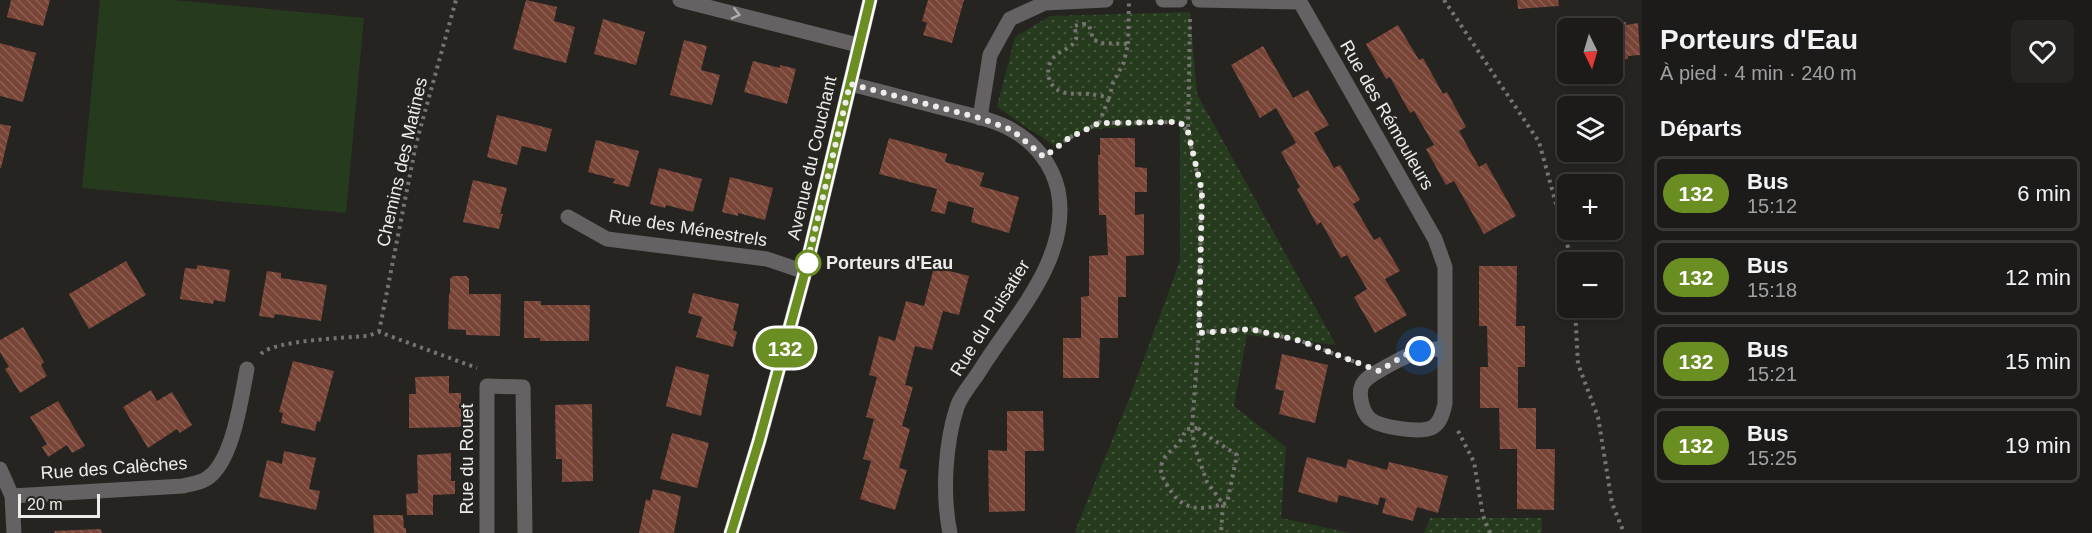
<!DOCTYPE html>
<html lang="fr">
<head>
<meta charset="utf-8">
<style>
  body { margin:0; font-family:Helvetica,sans-serif; background:#252422; color:#f1f3f6; height:100vh; display:flex; flex-direction:column; font-size:22px; white-space:nowrap }
  * { box-sizing:border-box; margin:0 }
  p { font-size:20px; color:#a0a1a2 }
  .icon { flex:none; width:33px; height:33px; fill:none; stroke:currentColor; stroke-width:2; stroke-linecap:round; stroke-linejoin:round }
  .map { position:relative; flex:1; overflow:hidden }
  .side { display:flex; flex-direction:column; background:#1c1b19; width:450px }
  .side>* { flex:none }
  .badge { padding:0 12px; border-radius:20px; font-size:21px; line-height:39px }
  .needle { width:39px; rotate:175deg }
  .fabs { position:absolute; left:1557px; top:18px; display:grid; gap:12px }
  .fabs a { display:grid; place-items:center; width:66px; height:66px; border-radius:9px; background:#1c1b19; box-shadow:0 3px 9px #0003,0 0 0 2px #3a3938; font-size:30px }
  .scale { position:absolute; left:18px; bottom:15px; width:82px; box-sizing:border-box; padding-left:6px; border:3px solid #edecea; border-top:0; font-size:16px; line-height:21px; white-space:nowrap; color:#edecea; -webkit-text-stroke:4px #252421; paint-order:stroke }
  .you { position:absolute; width:30px; height:30px; margin:-15px; border:4px solid #fff; border-radius:50%; background:#1a73e8; box-shadow:0 0 0 9px #1a73e833 }
  .map>.badge { position:absolute; translate:-50% -50%; box-shadow:0 0 0 3px #fff }
  h2 { padding:0 18px; font-size:22px; line-height:54px }
  .round { display:grid; place-items:center; flex:none; width:63px; height:63px; border-radius:9px; background:#252422 }
  .headline { display:flex; align-items:center; justify-content:space-between; height:102px; padding:0 18px }
  h1 { font-size:28px; font-weight:800; line-height:45px }
  ul { padding:0; list-style:none }
  li { display:flex; align-items:center; gap:18px; height:75px; margin:0 12px 9px; padding:0 6px; border:3px solid #3a3938; border-radius:9px }
  li div { flex:1 }
  li b { display:block; font-size:22px }
  li em { font-style:normal }
  li .badge { min-width:66px; font-weight:700; text-align:center }
  main { display:flex; flex:1; min-height:0 }
  .map>svg:first-child { display:block }
</style>
</head>
<body>
<main>
<div class="map">
<svg width="1642" height="533" viewBox="0 0 1642 533">
  <defs>
    <pattern id="green-dots" width="8" height="8" patternUnits="userSpaceOnUse" patternTransform="scale(1.5)"><rect width="8" height="8" fill="#263a1d"/><path d="M2 2h.1M6 6h.1" fill="none" stroke="#46573e" stroke-width="1.8" stroke-linecap="round"/></pattern>
    <pattern id="building-back-hatch" width="6" height="6" patternUnits="userSpaceOnUse" patternTransform="scale(1.5)"><rect width="6" height="6" fill="#774436"/><path d="M-1 5l2 2M0 0l6 6M5-1l2 2" fill="none" stroke="#8b5f53"/></pattern>
  </defs>
  <rect width="100%" height="100%" fill="#252421"/>
  <path fill="url(#green-dots)" d="M1190 12 1197 94 1336 345 1247 335 1234 406 1286 447 1281 518 1351 533H1076L1075 531 1129 399 1180 261V122L1085 130 1056 147 997 107 1015 37 1050 16Z
    M1430 518H1542V533H1424Z"/>
  <path fill="#263a1d" d="M100 0H174L364 18 346 213 82 188Z"/>
  <path fill="url(#building-back-hatch)" d="M11 0H50L43 26 7 17Z
    M526 0 557 7 554 21 575 27 566 63 513 49Z
    M928 0H964L952 43 923 35 927 23 922 21Z
    M1517 0H1558L1559 6 1518 9Z
    M603 19 645 32 636 65 594 54Z
    M1626 22V25L1638 23 1640 55 1628 56V59L1612 60V28H1588L1587 25Z
    M1398 25 1419 60 1423 58 1443 94 1447 92 1466 127 1459 131 1479 167 1486 163 1516 216 1484 234 1454 181 1446 185 1426 149 1434 145 1414 111 1410 113 1390 77 1386 79 1366 44Z
    M684 40 707 46 701 70 720 75 712 105 670 95Z
    M0 43 36 53 23 102 0 96Z
    M1263 46 1293 98 1308 90 1329 125 1314 133 1334 168 1340 165 1360 200 1353 204 1374 240 1380 237 1400 271 1385 279 1407 315 1375 333 1354 297 1367 289 1347 255 1341 258 1321 222 1317 225 1297 189 1300 187 1281 152 1296 143 1276 108 1260 118 1231 65Z
    M753 61 780 68V65L796 69 787 104 744 92Z
    M497 115 552 129 546 152 522 146 517 165 487 157Z
    M0 124 11 126 1 168H0Z
    M889 138 947 154 945 162 984 173 980 186 1019 197 1009 233 971 222 974 208 948 201 945 214 931 211 937 189 879 174Z
    M1100 138H1135V167L1147 168V192H1135V215L1144 214V255L1126 256V297H1118V338H1100L1099 378H1063V338H1081V297L1089 296V256L1108 255 1106 215H1099L1098 155H1100Z
    M596 140 639 151 629 187 613 183 615 179 588 172Z
    M659 168 702 179 693 212 666 205 665 208 650 204Z
    M730 177 773 188 765 220 738 213V216L722 212Z
    M473 180 507 188 500 214H503L499 229 463 222Z
    M126 261 146 295 89 329 69 294Z
    M197 265 230 270 225 302 214 300 213 304 180 299 185 268 197 269Z
    M1479 266H1517L1516 326H1525V367H1518V408H1536V449H1555L1554 510 1517 509V449H1500L1499 408H1480V367H1488L1487 326H1479Z
    M934 267 969 276 959 315 943 311 932 350 915 346 905 385 913 387 902 426 910 429 899 468 907 470 895 510 860 499 871 461 863 459 874 419 866 417 877 377 869 375 879 336 895 341 906 301 924 306Z
    M267 271 281 273V278L327 285 321 321 275 314 274 318 259 316Z
    M453 276H466L469 279V294H501L500 336 466 335V330L448 329 449 294 450 293V279Z
    M693 293 739 304 733 330 737 332 733 347 696 337 702 317 688 313Z
    M524 301H541V305H590L589 341H540V338H524Z
    M23 327 44 362 41 365 47 376 20 393 5 369 9 367 0 352V340Z
    M1282 354 1328 365 1315 423 1279 414 1284 391 1275 389Z
    M293 361 334 371 320 422 317 421 315 431 281 423 283 413 279 412Z
    M676 366 709 375 701 416 666 406Z
    M449 376V393H461V427L409 428V394H416L415 377Z
    M151 390 157 401 172 392 192 425 180 433 177 429 148 448 123 407Z
    M58 401 85 446 72 453 67 445 48 457 42 447 47 444 30 417Z
    M592 404 593 481 562 482V459H556L555 405Z
    M1007 411H1043L1044 451H1025V511L989 512 988 450 1007 451Z
    M672 433 709 443 697 488 660 479Z
    M284 451 316 458 309 489 320 491 316 510 259 497 267 460 282 464Z
    M451 453V481H455V494L433 495V515H407L406 494 418 493 417 455Z
    M1307 457 1346 468 1348 459 1387 470 1389 462 1448 476 1438 513 1417 507 1413 521 1382 513 1386 499 1380 497 1378 505 1339 495 1337 503 1298 492Z
    M653 489 681 496 674 533H639L646 499 650 501Z
    M373 515H403L404 528H406V533H374Z
    M101 529 102 533H55L54 531Z"/>
  <g fill="none" stroke-linecap="round" stroke-linejoin="round">
    <path stroke="#757471" stroke-width="4" stroke-dasharray="3 4.5" stroke-linecap="butt" d="M1444 0 1539 142 1572 262
      M1190 19 1188 132 1201 191 1199 332 1192 428 1194 445 1207 482 1223 504 1221 533
      M1083 24 1089 25 1093 39 1100 43 1128 44 1124 62 1113 83 1109 98C1103 96 1096 95 1090 94 1081 93 1071 95 1062 92 1047 87 1044 68 1054 57 1060 50 1072 49 1076 39 1077 35 1075 30 1074 26Z
      M1128 44 1129 2
      M1099 123 1109 98
      M1058 146 1069 138 1099 123 1180 122 1187 131
      M1575 308 1578 364 1598 417 1612 503 1624 533
      M379 332 416 144 456 0
      M1199 332 1250 329 1301 341 1355 362
      M261 354C274 340 345 338 367 336L379 332 477 368
      M1198 428 1203 433 1237 455 1227 503C1200 511 1182 512 1167 485 1163 478 1159 471 1162 463 1165 453 1175 449 1180 441 1183 437 1184 433 1187 429Z
      M1458 431 1474 462 1483 516 1490 533"/>
    <path stroke="#646262" stroke-width="15" d="M680 0 858 45
      M1163 0H1180
      M1199 0 1300 2 1435 239 1445 267V404C1443 412 1441 422 1433 427 1421 434 1380 427 1370 419 1362 412 1358 394 1362 385 1366 377 1377 372 1384 368 1408 354 1417 351 1444 348
      M850 84C883 92 915 101 947 109 969 115 993 119 1012 130 1035 143 1052 164 1058 190 1072 258 1012 318 979 372 972 383 961 395 957 407 945 444 942 495 950 533
      M980 118 990 55 1010 19 1045 3 1106 0
      M568 217 607 239 767 259 805 272
      M0 469 12 496 14 533
      M12 496 183 486C190 484 200 483 206 479 233 463 241 398 247 369
      M487 533V386L523 387 525 533"/>
    <path stroke="#888585" stroke-width="15" d="M731 533 759 441 805 272 870 0"/>
  </g>
  <defs><path id="oneway-chevron" d="M-2-3.5L2.5 0L-2 3.5" fill="none" stroke-width="1.6" stroke-linecap="round" stroke-linejoin="round" transform="scale(1.5)"/></defs>
  <use stroke="#afaead" href="#oneway-chevron" transform="translate(736 14) rotate(14)"/>
  <g fill="none" stroke-linecap="round" stroke-linejoin="round">
    <defs>
      <path id="line" d="M731 533 759 441 805 272 870 0"/>
    </defs>
    <use href="#line" stroke="#fff" stroke-width="14"/>
    <use href="#line" stroke="#6b8e23" stroke-width="9"/>
    <path stroke="#edecea" stroke-width="6" stroke-dasharray="0 10.8" d="M808 263 805 272 850 84 980 118 1012 130 1044 157 1069 138 1099 123 1180 122 1188 132 1202 191 1199 333 1250 329 1301 341 1379 371 1407 354 1420 351"/>
  </g>
  <circle fill="#fff" stroke="#6b8e23" stroke-width="3" cx="808" cy="263" r="12"/>
  <g text-anchor="middle" stroke-width="4.5" stroke-linejoin="round" paint-order="stroke">
    <g font-size="18" fill="#edecea" stroke="#252421">
      <text transform="translate(1387 115) rotate(60)" y="6">Rue des Rémouleurs</text>
      <text transform="translate(812 158) rotate(-77)" y="6">Avenue du Couchant</text>
      <text transform="translate(402 162) rotate(-77)" y="6">Chemins des Matines</text>
      <text transform="translate(688 228) rotate(9)" y="6">Rue des Ménestrels</text>
      <text transform="translate(990 318) rotate(-58)" y="6">Rue du Puisatier</text>
      <text transform="translate(467 459) rotate(-90)" y="6">Rue du Rouet</text>
      <text transform="translate(114 468) rotate(-4)" y="6">Rue des Calèches</text>
    </g>
    <g font-size="18" font-weight="bold" fill="#edecea" stroke="#252421" text-anchor="start">
      <text x="826" y="269">Porteurs d'Eau</text>
    </g>
  </g>
</svg>
<div class="fabs">
<a><svg class="needle" viewBox="-14 -14 28 28"><path d="M0-13l5 13h-10z" fill="#e53935"/><path d="M0 13l5-13h-10z" fill="#a0a1a2"/></svg></a>
<a><svg class="icon" aria-label="layers" viewBox="0 0 24 24"><path d="M12 4l9 5-9 5-9-5zM3 14l9 5 9-5"/></svg></a>
<a>+</a>
<a>−</a>
</div>
<div class="scale">20 m</div>
<div class="you" style="left:1420px;top:351px"></div>
<b class="badge" style="left:785px;top:348px;background:#6b8e23;color:#fff">132</b>
</div>
<section class="side">
<div class="headline"><div><h1>Porteurs d'Eau</h1><p>À pied · 4 min · 240 m</p></div><a class="round"><svg class="icon" aria-label="heart" viewBox="0 0 24 24"><path d="M12 20l-8-8c-3-5 5-10 8-4 3-6 11-1 8 4z"/></svg></a></div>
<h2>Départs</h2>
<ul>
<li><span class="badge" style="background:#6b8e23;color:#fff">132</span><div><b>Bus</b><p>15:12</p></div><em>6 min</em></li>
<li><span class="badge" style="background:#6b8e23;color:#fff">132</span><div><b>Bus</b><p>15:18</p></div><em>12 min</em></li>
<li><span class="badge" style="background:#6b8e23;color:#fff">132</span><div><b>Bus</b><p>15:21</p></div><em>15 min</em></li>
<li><span class="badge" style="background:#6b8e23;color:#fff">132</span><div><b>Bus</b><p>15:25</p></div><em>19 min</em></li>
</ul>
</section>
</main>
</body>
</html>
